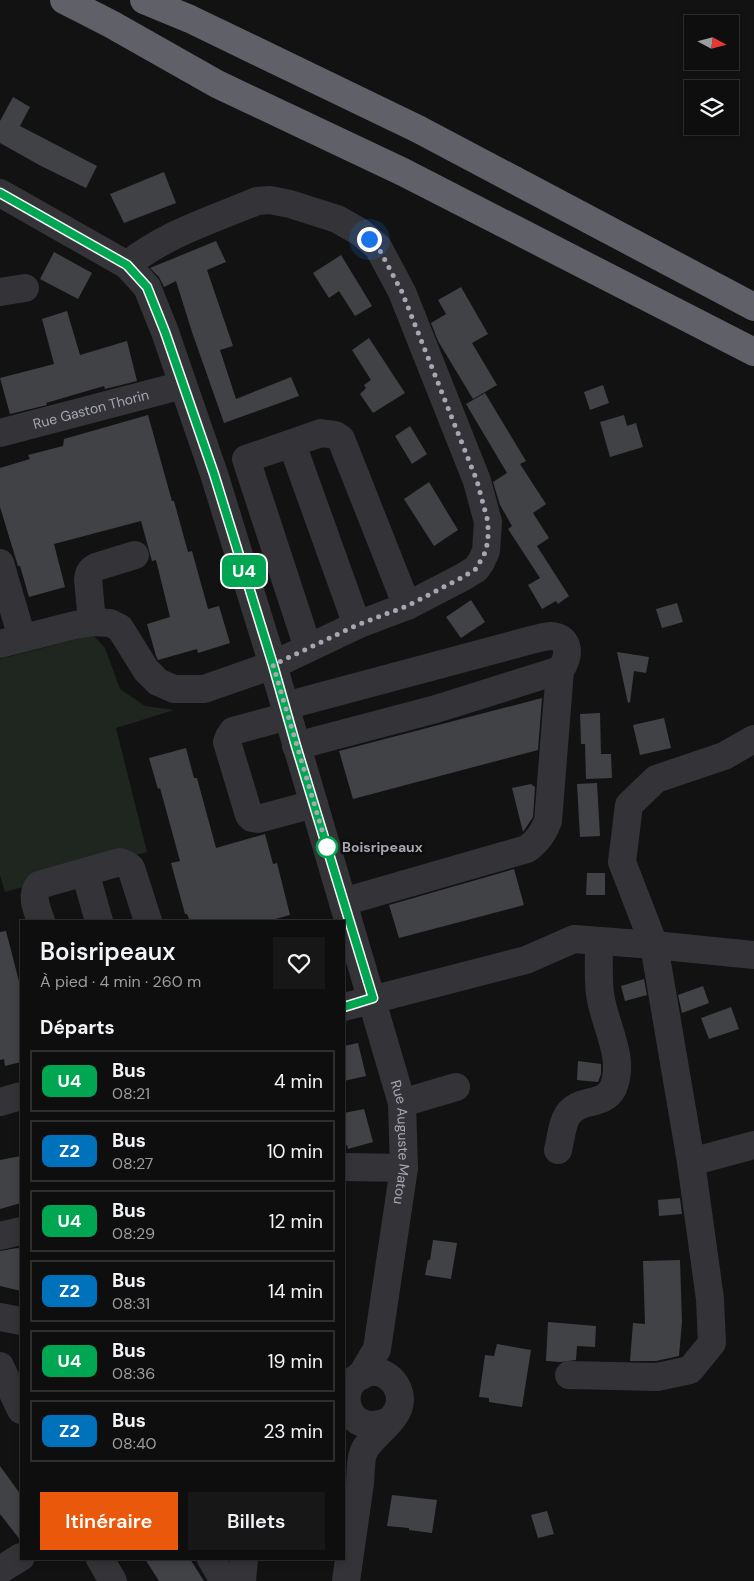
<!DOCTYPE html>
<html lang="fr">
<head>
<meta charset="utf-8">
<style>
  body { margin:0; font-family:"DM Sans",sans-serif; background:#171717; color:#f1f3f6; height:100vh; display:flex; flex-direction:column; font-size:19px; white-space:nowrap }
  * { box-sizing:border-box; margin:0 }
  p { font-size:16px; color:#9b9c9e }
  .icon { flex:none; width:28px; height:28px; fill:none; stroke:currentColor; stroke-width:2; stroke-linecap:round; stroke-linejoin:round }
  .map { position:relative; flex:1; overflow:hidden }
  .details { position:absolute; left:20px; top:920px; width:325px; height:640px; display:flex; flex-direction:column; background:#0e0e0e; border-radius:0px; box-shadow:0 2px 8px #0003,0 0 0 1px #2e2e2e }
  .details>* { flex:none }
  .badge { padding:0 10px; border-radius:8px; font-size:18px; line-height:32px }
  .needle { width:32px; rotate:97deg }
  .buttons { position:absolute; left:684px; top:15px; display:grid; gap:10px }
  .buttons a { display:grid; place-items:center; width:55px; height:55px; border-radius:0px; background:#0e0e0e; box-shadow:0 2px 8px #0003,0 0 0 1px #2e2e2e; font-size:25px }
  .you { position:absolute; width:25px; height:25px; margin:-12px; border:4px solid #fff; border-radius:50%; background:#1a73e8; box-shadow:0 0 0 8px #1a73e833 }
  .map>.badge { position:absolute; translate:-50% -50%; box-shadow:0 0 0 2px #fff }
  h2 { padding:0 20px; font-size:19px; line-height:45px }
  .round { display:grid; place-items:center; flex:none; width:52px; height:52px; border-radius:0px; background:#171717 }
  .head { display:flex; align-items:center; justify-content:space-between; height:85px; padding:0 20px }
  h1 { font-size:24px; font-weight:600; line-height:38px }
  .cta { display:flex; gap:10px; margin-top:auto; padding:10px 20px }
  .cta a { flex:1; height:58px; border-radius:0px; background:#ea580c; color:#fff; font-size:20px; font-weight:600; line-height:58px; text-align:center }
  .cta a+a { background:#171717; color:#f1f3f6 }
  ul { padding:0; list-style:none }
  li { display:flex; align-items:center; gap:15px; height:62px; margin:0 10px 8px; padding:0 10px; border:2px solid #2e2e2e; border-radius:0px }
  li div { flex:1 }
  li b { display:block; font-size:19px }
  li em { font-style:normal }
  li .badge { min-width:55px; font-weight:700; text-align:center }
  .map>svg:first-child { display:block }
</style>
</head>
<body>
<div class="map">
<svg width="754" height="1581" viewBox="0 0 754 1581">
  <rect width="100%" height="100%" fill="#121213"/>
  <path fill="#1f2620" d="M93 635 105 648 120 689 145 706 174 710 116 728 147 852 5 892 0 875V659Z"/>
  <path fill="#414246" d="M13 97 30 107 20 126 97 166 86 188 41 166 0 143V121Z
    M164 172 176 203 124 223 110 194Z
    M216 241 226 262 207 270 233 346 220 350 236 399 291 377 299 396 224 423 192 332 176 281 164 287 159 277 150 268Z
    M54 252 92 273 78 299 40 279Z
    M341 255 372 306 355 316 339 291 329 298 313 273Z
    M461 287 488 334 472 343 497 385 473 399 438 341 431 323 446 314 438 300Z
    M67 311 80 355 127 341 137 381 105 389 104 386 46 403 47 405 10 414 0 378 54 364 42 319Z
    M369 338 405 393 373 413 360 394 366 388 364 385 371 380 352 350Z
    M603 385 609 403 590 410 584 392Z
    M485 393 526 461 520 464 546 504 533 513 549 538 537 546 569 596 558 604 556 601 542 609 528 585 540 578 508 529 512 526 500 505 493 482 507 473 466 404Z
    M148 415 172 501H174L188 552 192 551 208 609 219 606 230 643 198 653 197 649 158 660 156 656 147 624 170 617 156 560 152 561 141 521 54 544 65 587 29 597 20 566H18L0 507V468L30 459 28 455 63 446 64 439Z
    M624 415 627 426 636 423 643 447 610 457 600 422Z
    M410 426 427 454 412 464 395 436Z
    M429 482 458 530 434 546 404 499Z
    M471 600 485 622 461 638 446 617Z
    M677 603 683 622 662 628 656 609Z
    M617 652 649 657 646 673 634 671 630 702 628 703Z
    M542 698 538 750 353 799 339 751Z
    M600 713 601 754H611L612 778 586 779 585 744H581L580 714Z
    M664 718 671 748 640 755 633 725Z
    M186 748 194 778H197L216 848 265 834 273 864 277 863 290 915 268 921H190L187 914H185L171 863 180 861 160 788 158 789 149 758Z
    M597 783 600 836 580 837 577 784Z
    M531 784 535 787 533 817 523 832 512 788Z
    M514 869 524 905 399 938 389 905Z
    M587 873H605V895H586Z
    M6 931 21 989V1062L5 1066 4 1059 0 1060V932Z
    M644 979 647 995 625 1001 621 986Z
    M703 986 709 1003 682 1013 678 995Z
    M731 1007 739 1029 709 1039 701 1018Z
    M358 1043 366 1076 344 1081V1046Z
    M578 1061 601 1064V1074L598 1082 577 1080Z
    M364 1109 373 1142 348 1149 347 1145 344 1146V1113Z
    M21 1156V1203L0 1209V1160Z
    M680 1198 682 1214 659 1216 658 1200Z
    M433 1240 457 1243 451 1279 425 1275 428 1260H430Z
    M17 1248 21 1249V1291L0 1286V1251Z
    M680 1260 682 1322 679 1356 656 1361H630L633 1323 645 1324 643 1261Z
    M548 1322 596 1326 595 1347 577 1346 576 1360 561 1362 546 1361Z
    M497 1344 531 1350 522 1407 489 1402V1398L479 1397 485 1355 494 1356Z
    M0 1466 21 1495V1541L0 1514Z
    M392 1495 437 1500 432 1533 409 1530V1528L387 1526Z
    M547 1511 554 1534 538 1538 531 1515Z
    M145 1559H190L204 1581H159Z"/>
  <g fill="none" stroke-linecap="round" stroke-linejoin="round">
    <g stroke="#343438" stroke-width="28">
      <path id="s1" d="M0 193 127 265 147 287 165 332 214 474 273 665 402 1103 404 1168 377 1349 361 1376"/>
      <path d="M0 292 25 288"/>
      <path id="s2" d="M0 433 183 385"/>
      <path d="M292 444 357 625"/>
      <path d="M0 563 22 638"/>
      <path d="M92 622 88 579C89 573 90 570 96 567L135 555"/>
      <path d="M0 644 75 625 92 622 110 623 120 628 146 670 158 682 174 689H204L273 665 357 625 407 606 463 577 476 569 481 562 486 551 488 522 477 481 402 292 378 247 360 232 337 219 290 204 270 200 257 201C212 220 165 234 127 265"/>
      <path d="M308 648 246 459 321 433 335 435 341 439 407 606"/>
      <path d="M285 706 531 640C537 639 545 636 551 636 571 637 570 658 560 670L436 709 296 746"/>
      <path d="M288 716 233 731 229 737 227 742 249 815 252 818 258 819 314 804"/>
      <path d="M85 872 99 921"/>
      <path d="M343 902 527 849C538 841 543 833 548 821L560 670"/>
      <path d="M41 921C37 910 30 895 39 885L120 862 125 864 131 868 148 921"/>
      <path d="M344 1007 526 960 574 939 654 945 754 955"/>
      <path d="M0 1102 21 1096"/>
      <path d="M402 1103 456 1087"/>
      <path d="M558 1150C561 1139 562 1119 571 1111 583 1099 605 1105 613 1088 626 1057 604 1025 600 994 598 977 599 958 599 941"/>
      <path d="M691 1162 754 1145"/>
      <path d="M344 1167 404 1168"/>
      <path d="M0 1236 21 1231"/>
      <path d="M0 1317 21 1321"/>
      <path d="M0 1366 21 1410"/>
      <path d="M569 1375 657 1377 690 1370 712 1343 710 1299 691 1162 654 945 622 862 629 805 656 779 724 756 754 739"/>
      <path d="M100 1559 113 1581"/>
      <path d="M211 1559 224 1581"/>
      <path d="M0 1570 21 1557"/>
      <path d="M242 1581 244 1559"/>
      <path d="M346 1581C351 1548 355 1516 360 1483 361 1473 360 1457 365 1449 374 1434 400 1419 400 1400 400 1382 382 1366 364 1374 331 1387 348 1440 389 1421"/>
    </g>
    <path stroke="#606168" stroke-width="28" d="M64 0 111 24 217 84 403 172 754 352
      M144 0 190 19 418 129 754 307"/>
  </g>
  <g fill="none" stroke-linecap="round" stroke-linejoin="round">
    <defs>
      <path id="line" d="M0 193 127 265 147 287 165 332 214 474 273 665 296 746 373 998 344 1007"/>
    </defs>
    <use href="#line" stroke="#fff" stroke-width="11"/>
    <use href="#line" stroke="#00a651" stroke-width="8"/>
    <path stroke="#a5a8b2" stroke-width="5" stroke-dasharray="0 9" d="M327 847 273 665 357 625 407 606 463 577 476 569 486 551 488 538V522L477 481 402 292 378 247 369 239"/>
  </g>
  <circle fill="#fff" stroke="#00a651" stroke-width="2.5" cx="327" cy="847" r="10"/>
  <g text-anchor="middle" stroke-width="5" stroke-linejoin="round" paint-order="stroke">
    <g font-size="14" fill="#a5a8b2" stroke="#0d0d0e">
      <text dy="5" stroke="none"><textPath href="#s2" startOffset="94">Rue Gaston Thorin</textPath></text>
      <text dy="5" stroke="none"><textPath href="#s1" startOffset="1070">Rue Auguste Matou</textPath></text>
    </g>
    <g font-size="14" font-weight="bold" fill="#a5a8b2" stroke="#0d0d0e" text-anchor="start">
      <text x="342" y="852">Boisripeaux</text>
    </g>
  </g>
</svg>
<div class="buttons">
<a><svg class="needle" viewBox="-14 -14 28 28"><path d="M0-13l5 13h-10z" fill="#e53935"/><path d="M0 13l5-13h-10z" fill="#9b9c9e"/></svg></a>
<a><svg class="icon" aria-label="layers" viewBox="0 0 24 24"><path d="M12 4l9 5-9 5-9-5zM3 14l9 5 9-5"/></svg></a>
</div>
<div class="you" style="left:369px;top:239px"></div>
<b class="badge" style="left:244px;top:571px;background:#00a651;color:#fff">U4</b>
<section class="details">
<div class="head"><div><h1>Boisripeaux</h1><p>À pied · 4 min · 260 m</p></div><a class="round"><svg class="icon" aria-label="heart" viewBox="0 0 24 24"><path d="M12 20l-8-8c-3-5 5-10 8-4 3-6 11-1 8 4z"/></svg></a></div>
<h2>Départs</h2>
<ul>
<li><span class="badge" style="background:#00a651;color:#fff">U4</span><div><b>Bus</b><p>08:21</p></div><em>4 min</em></li>
<li><span class="badge" style="background:#0072bc;color:#fff">Z2</span><div><b>Bus</b><p>08:27</p></div><em>10 min</em></li>
<li><span class="badge" style="background:#00a651;color:#fff">U4</span><div><b>Bus</b><p>08:29</p></div><em>12 min</em></li>
<li><span class="badge" style="background:#0072bc;color:#fff">Z2</span><div><b>Bus</b><p>08:31</p></div><em>14 min</em></li>
<li><span class="badge" style="background:#00a651;color:#fff">U4</span><div><b>Bus</b><p>08:36</p></div><em>19 min</em></li>
<li><span class="badge" style="background:#0072bc;color:#fff">Z2</span><div><b>Bus</b><p>08:40</p></div><em>23 min</em></li>
</ul>
<div class="cta"><a>Itinéraire</a><a>Billets</a></div>
</section>
</div>
</body>
</html>
